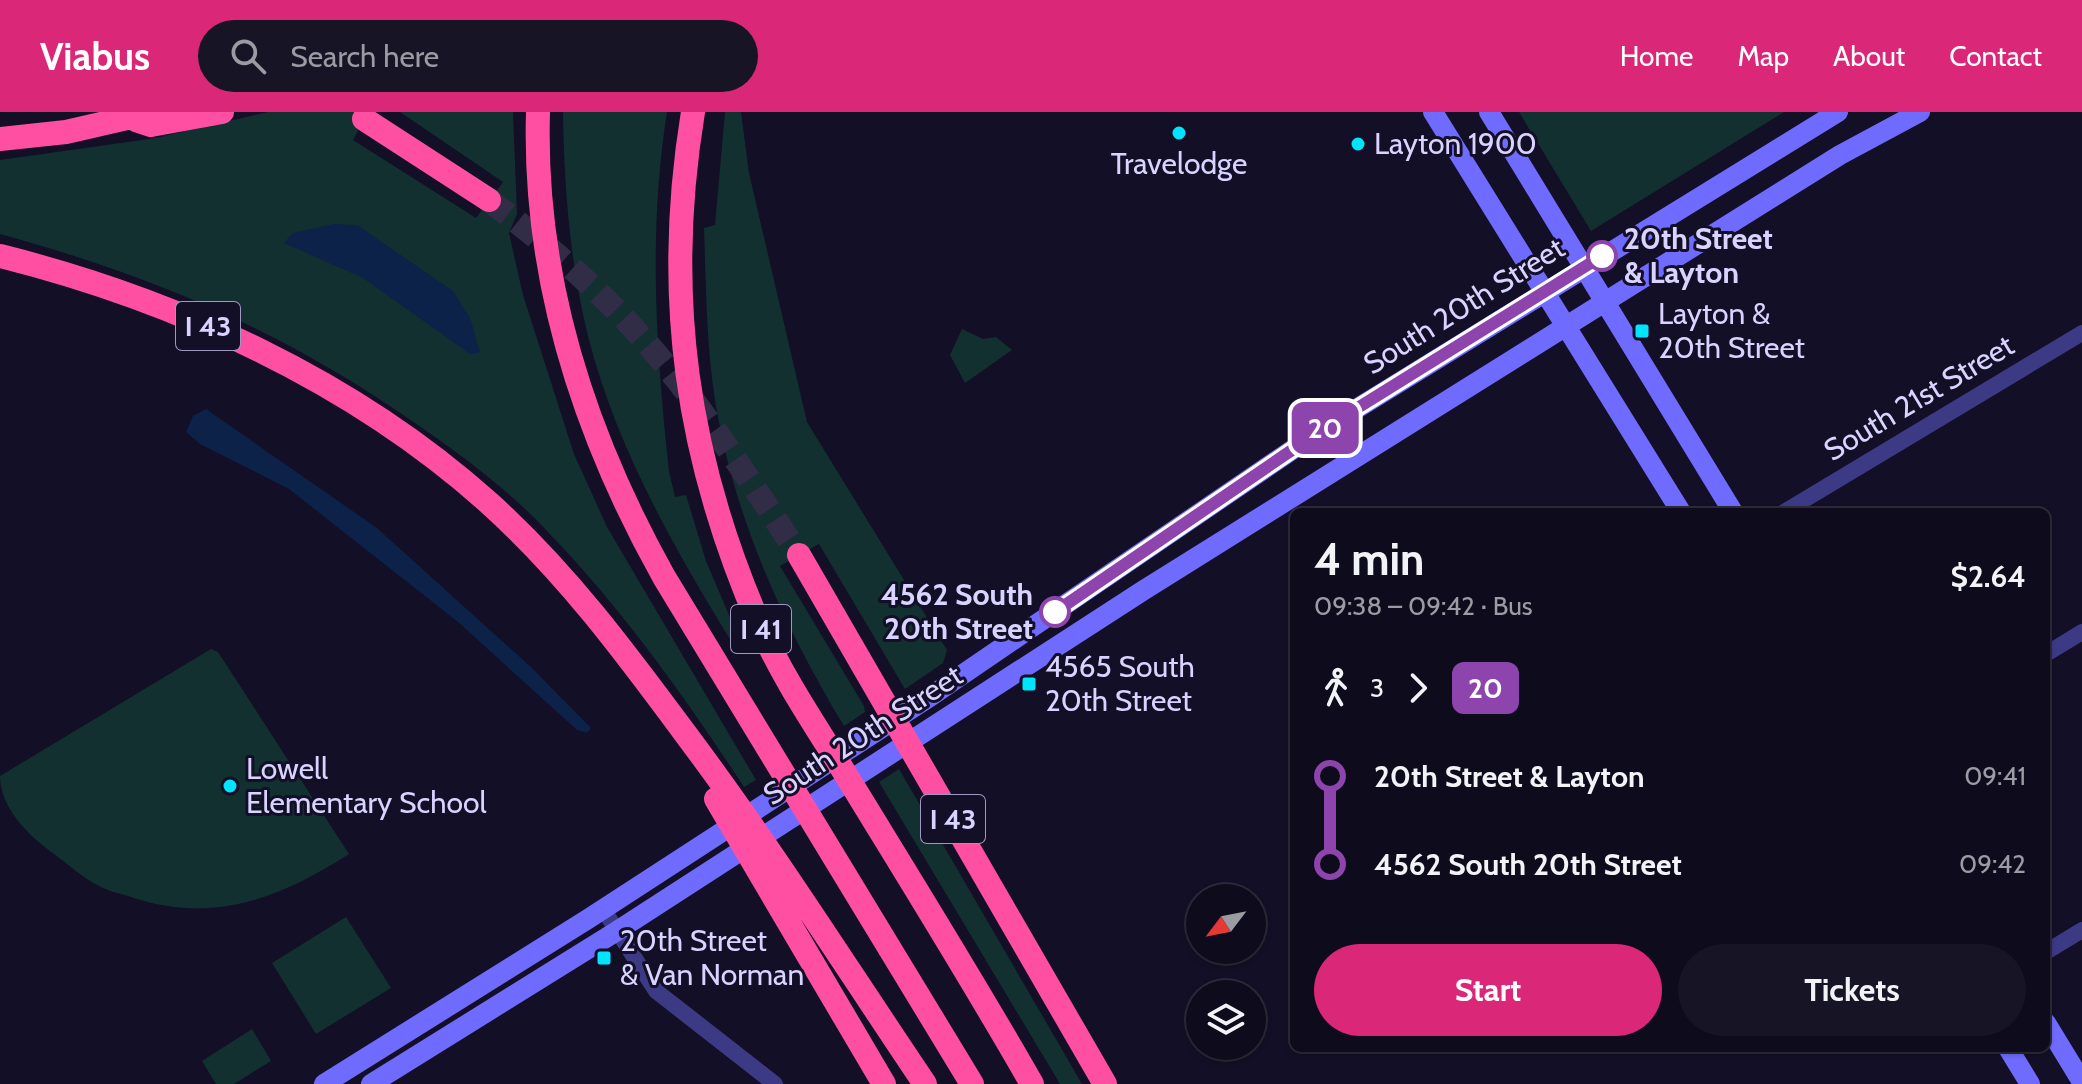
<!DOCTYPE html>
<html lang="en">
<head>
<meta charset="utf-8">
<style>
  body { margin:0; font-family:Cabin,sans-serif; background:#171425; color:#f1f3f6; height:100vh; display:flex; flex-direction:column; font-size:30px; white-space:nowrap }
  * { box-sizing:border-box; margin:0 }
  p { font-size:26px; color:#9b9ba3 }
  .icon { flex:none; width:44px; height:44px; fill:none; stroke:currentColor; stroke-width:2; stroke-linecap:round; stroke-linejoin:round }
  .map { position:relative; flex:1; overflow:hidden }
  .side { position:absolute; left:1290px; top:396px; width:760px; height:544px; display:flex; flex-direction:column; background:#0e0b1c; border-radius:12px; box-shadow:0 2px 6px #0004,0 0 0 2px #2e2b3b }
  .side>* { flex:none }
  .badge { padding:0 16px; border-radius:12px; font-size:28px; line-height:52px }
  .needle { width:52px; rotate:238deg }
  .fabs { position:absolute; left:1186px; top:772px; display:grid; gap:16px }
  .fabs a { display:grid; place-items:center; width:80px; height:80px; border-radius:50%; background:#0e0b1c; box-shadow:0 2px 6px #0004,0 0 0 2px #2e2b3b; font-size:40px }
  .map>.badge { position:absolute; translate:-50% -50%; box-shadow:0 0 0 4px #fff }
  .legs { display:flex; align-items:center; gap:12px; height:88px; padding:0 24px; font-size:26px }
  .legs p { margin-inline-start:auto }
  .summary { display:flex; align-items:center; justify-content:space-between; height:136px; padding:0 24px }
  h1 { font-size:44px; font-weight:700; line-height:60px }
  .cta { display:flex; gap:16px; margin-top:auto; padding:16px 24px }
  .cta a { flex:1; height:92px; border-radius:48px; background:#db2777; color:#fff; font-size:32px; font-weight:700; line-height:92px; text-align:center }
  .cta a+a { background:#171425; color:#f1f3f6 }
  ul { padding:0 24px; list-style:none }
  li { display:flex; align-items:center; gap:28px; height:88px; font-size:30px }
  li i { display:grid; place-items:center; width:12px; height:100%; margin:0 10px; background:currentColor }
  li i::after { content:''; width:20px; height:20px; margin:-10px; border:6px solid; border-radius:50%; background:#0e0b1c }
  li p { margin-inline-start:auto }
  li:first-child i { background:linear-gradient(#0000 50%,currentColor 0) }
  li:last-child i { background:linear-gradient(currentColor 50%,#0000 0) }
  header { display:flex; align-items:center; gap:48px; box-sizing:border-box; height:112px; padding:0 40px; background:#db2777; color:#fff }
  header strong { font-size:38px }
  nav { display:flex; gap:44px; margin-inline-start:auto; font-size:28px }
  .search { width:560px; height:72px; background:#171425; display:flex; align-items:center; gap:20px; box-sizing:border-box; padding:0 28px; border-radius:44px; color:#9b9ba3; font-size:30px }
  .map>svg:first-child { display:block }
</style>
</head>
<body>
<header>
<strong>Viabus</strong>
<div class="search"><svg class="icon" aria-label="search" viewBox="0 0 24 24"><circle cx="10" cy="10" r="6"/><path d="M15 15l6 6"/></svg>Search here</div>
<nav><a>Home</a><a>Map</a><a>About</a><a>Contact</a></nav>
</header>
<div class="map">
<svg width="2082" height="972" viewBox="0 0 2082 972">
  <rect width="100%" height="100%" fill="#130f26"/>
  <path fill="#12302f" d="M268 0H368L353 28 476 106 503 70 400 0H513L517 102 509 121 523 183 574 342 607 415 756 668 744 675C685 585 623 498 548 420 508 377 460 342 412 309 281 218 153 164 0 122V48L156 26Z
    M563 0H667C648 121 656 238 669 359L675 385 686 383 706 449 740 529 733 532C674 436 616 335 588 224 570 151 564 75 563 0Z
    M725 0H741L749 61 807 310 947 538 943 551 905 577 819 432 780 454 864 594 865 600 844 614C783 513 731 399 714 281 706 226 706 171 704 116L715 113Z
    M1519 0H1784L1591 119Z
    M962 217 983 227 996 225 1012 238 965 271 950 243Z
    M211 537 218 540 349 742C280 786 215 812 134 786 123 782 110 780 99 774 83 766 68 752 54 742 29 724 0 696 0 664Z
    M899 657 1082 972H1060L879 670Z
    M346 805 391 876 316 922 272 851Z
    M252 917 271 949 234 972H216L202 949Z"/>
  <path fill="#0c2248" d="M334 112 357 113 453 179 470 206 480 240 470 242 363 166 284 131 293 121Z
    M206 297 377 416 532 556 591 616 587 621 577 618 458 510 289 377 200 332 186 320 193 304Z"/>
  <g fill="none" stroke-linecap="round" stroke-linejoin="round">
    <path stroke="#312d47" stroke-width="24" stroke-dasharray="24 12" stroke-linecap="butt" d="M489 88C532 121 574 156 613 195 686 268 742 357 799 443"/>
    <path stroke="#3d3a85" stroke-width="16" d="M1784 400 2082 221
      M2046 542 2082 520
      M603 797 656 879 775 972
      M2046 840 2082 818"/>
    <path stroke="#6f6bff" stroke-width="20" d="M1433 0 1681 400
      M1489 0 1733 400
      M2046 911 2082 970
      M2008 936 2030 972
      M324 972 588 807 931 584 1314 323 1838 0
      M371 972 617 819 1144 478 1840 43 1920 0"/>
    <path stroke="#ff4fa3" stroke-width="24" d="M538 0C533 165 584 322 664 465L972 972
      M693 0C663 182 686 345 760 514 785 571 822 623 854 676 914 774 975 872 1032 972
      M364 7 489 88
      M136 8 151 13 222 0
      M0 27 66 20 153 0
      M0 144C176 188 353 269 489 391 569 463 630 547 693 632 775 742 848 858 925 972
      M799 443 1105 972
      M716 687 884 972"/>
  </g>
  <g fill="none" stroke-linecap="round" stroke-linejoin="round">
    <defs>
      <path id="line-1" d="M1055 500 1314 323 1602 144"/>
    </defs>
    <use href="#line-1" stroke="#fff" stroke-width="18"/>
    <use href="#line-1" stroke="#8e44ad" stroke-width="12"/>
  </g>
  <g fill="#00e5ff" stroke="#130f26" stroke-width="3">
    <circle cx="1179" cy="21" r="8"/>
    <circle cx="1358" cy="32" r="8"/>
    <rect x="1634" y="211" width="16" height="16" rx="4"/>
    <rect x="1021" y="564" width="16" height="16" rx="4"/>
    <circle cx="230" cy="674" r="8"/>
    <rect x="596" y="838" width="16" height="16" rx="4"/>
  </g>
  <g fill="#fff" stroke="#8e44ad" stroke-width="4">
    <circle cx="1602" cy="144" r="14"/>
    <circle cx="1055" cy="500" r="14"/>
  </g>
  <g text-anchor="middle" stroke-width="6" stroke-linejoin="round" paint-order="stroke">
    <g fill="#130f26" stroke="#9e99be" stroke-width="2">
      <rect x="176" y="190" width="64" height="48" rx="6"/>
      <rect x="731" y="493" width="60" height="48" rx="6"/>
      <rect x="921" y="683" width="64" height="48" rx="6"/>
    </g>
    <g font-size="28" font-weight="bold" fill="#d9d4ff">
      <text x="208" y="224">I 43</text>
      <text x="761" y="527">I 41</text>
      <text x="953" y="717">I 43</text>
    </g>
    <g font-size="30" fill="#d9d4ff" stroke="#130f26" text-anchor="start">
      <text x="1374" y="42">Layton 1900</text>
      <text x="1179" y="62" text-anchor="middle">Travelodge</text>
      <text x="1658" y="212">Layton &amp;<tspan x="1658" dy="34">20th Street</tspan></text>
      <text x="1045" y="565">4565 South<tspan x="1045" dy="34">20th Street</tspan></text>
      <text x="246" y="667">Lowell<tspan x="246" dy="34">Elementary School</tspan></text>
      <text x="620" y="839">20th Street<tspan x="620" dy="34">&amp; Van Norman</tspan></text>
    </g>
    <g font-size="30" font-weight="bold" fill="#d9d4ff" stroke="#130f26" text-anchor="start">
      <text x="1624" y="137">20th Street<tspan x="1624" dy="34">&amp; Layton</tspan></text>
      <text x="1033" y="493" text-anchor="end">4562 South<tspan x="1033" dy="34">20th Street</tspan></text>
    </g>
    <g font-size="30" fill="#d9d4ff" stroke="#130f26">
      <text transform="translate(1464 194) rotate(-32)" y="10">South 20th Street</text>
      <text transform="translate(1919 286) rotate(-31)" y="10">South 21st Street</text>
      <text transform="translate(863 623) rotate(-33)" y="10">South 20th Street</text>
    </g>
  </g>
</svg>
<div class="fabs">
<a><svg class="needle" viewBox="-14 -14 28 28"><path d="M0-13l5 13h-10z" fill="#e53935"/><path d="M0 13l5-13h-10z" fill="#9b9ba3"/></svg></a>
<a><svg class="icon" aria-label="layers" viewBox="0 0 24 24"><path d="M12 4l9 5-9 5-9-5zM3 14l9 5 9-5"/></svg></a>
</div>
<b class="badge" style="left:1325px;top:316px;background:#8e44ad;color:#fff">20</b>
<section class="side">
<div class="summary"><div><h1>4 min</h1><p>09:38 – 09:42 · Bus</p></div><b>$2.64</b></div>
<div class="legs"><svg class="icon" aria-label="walk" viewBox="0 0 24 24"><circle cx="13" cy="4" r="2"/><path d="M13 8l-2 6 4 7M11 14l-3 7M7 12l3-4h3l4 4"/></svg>3<svg class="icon" aria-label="forward" viewBox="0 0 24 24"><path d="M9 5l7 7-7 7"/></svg><b class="badge" style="background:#8e44ad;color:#fff">20</b></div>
<ul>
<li><i style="color:#8e44ad"></i><b>20th Street &amp; Layton</b><p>09:41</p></li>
<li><i style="color:#8e44ad"></i><b>4562 South 20th Street</b><p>09:42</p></li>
</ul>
<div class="cta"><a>Start</a><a>Tickets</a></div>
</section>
</div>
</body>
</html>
